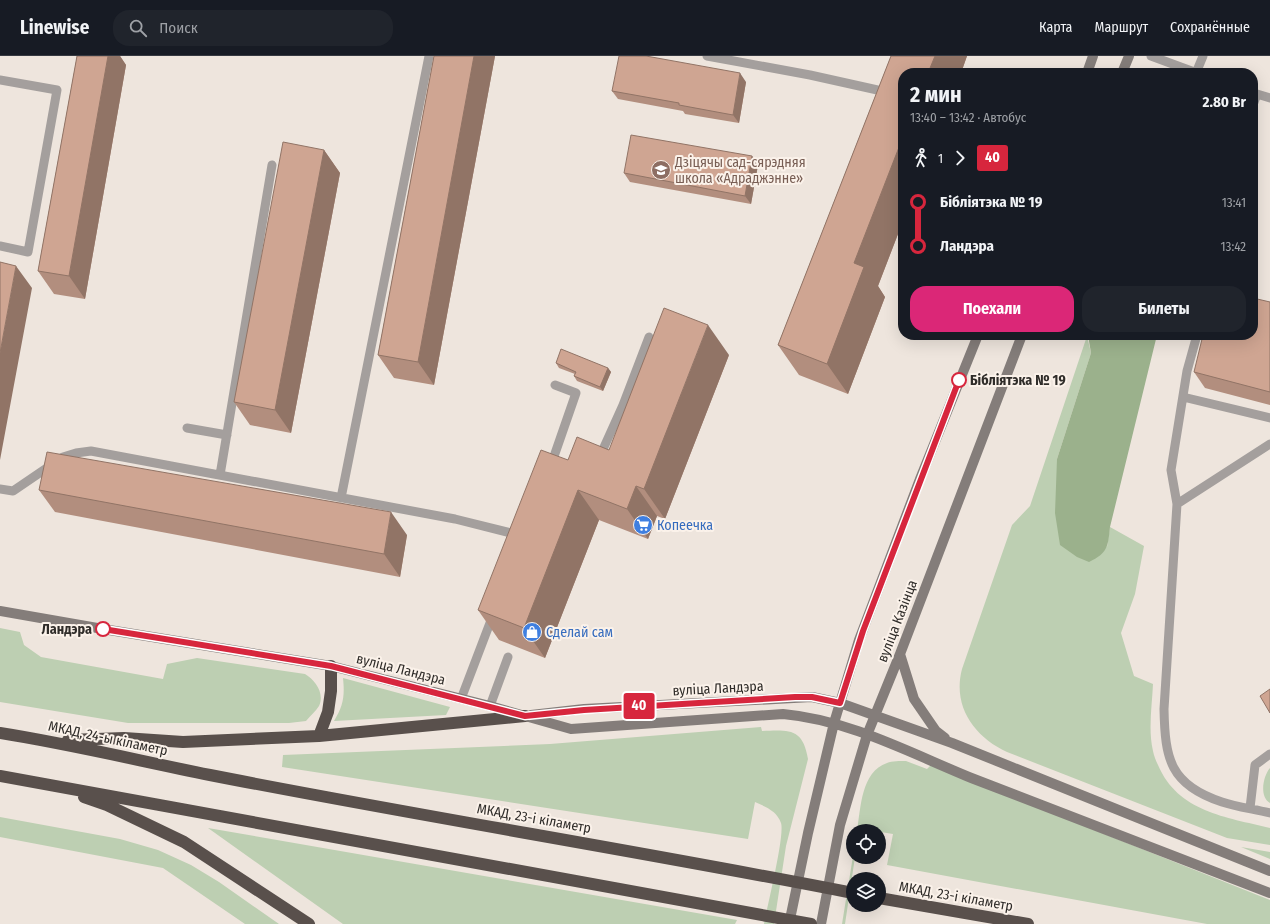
<!DOCTYPE html>
<html lang="ru">
<head>
<meta charset="utf-8">
<style>
  body { margin:0; font-family:"Fira Sans Condensed",sans-serif; background:#20242c; color:#f1f3f6; height:100vh; display:flex; flex-direction:column; font-size:15px; white-space:nowrap }
  * { box-sizing:border-box; margin:0 }
  p { font-size:13px; color:#9ea1a6 }
  .icon { flex:none; width:22px; height:22px; fill:none; stroke:currentColor; stroke-width:2; stroke-linecap:round; stroke-linejoin:round }
  .map { position:relative; flex:1; overflow:hidden }
  .drawer { position:absolute; left:898px; top:12px; width:360px; height:272px; display:flex; flex-direction:column; background:#171b24; border-radius:16px; box-shadow:0 4px 16px #0002 }
  .drawer>* { flex:none }
  .badge { padding:0 8px; border-radius:3px; font-size:14px; line-height:26px }
  .fabs { position:absolute; left:846px; top:768px; display:grid; gap:8px }
  .fabs a { display:grid; place-items:center; width:40px; height:40px; border-radius:50%; background:#171b24; box-shadow:0 4px 16px #0002; font-size:20px }
  .map>.badge { position:absolute; translate:-50% -50%; box-shadow:0 0 0 2px #fff }
  .legs { display:flex; align-items:center; gap:6px; height:44px; padding:0 12px; font-size:13px }
  .legs p { margin-inline-start:auto }
  .head { display:flex; align-items:center; justify-content:space-between; height:68px; padding:0 12px }
  h1 { font-size:22px; font-weight:700; line-height:30px }
  .action { display:flex; gap:8px; margin-top:auto; padding:8px 12px }
  .action a { flex:1; height:46px; border-radius:16px; background:#db2777; color:#fff; font-size:16px; font-weight:700; line-height:46px; text-align:center }
  .action a+a { background:#20242c; color:#f1f3f6 }
  ul { padding:0 12px; list-style:none }
  li { display:flex; align-items:center; gap:14px; height:44px; font-size:15px }
  li i { display:grid; place-items:center; width:6px; height:100%; margin:0 5px; background:currentColor }
  li i::after { content:''; width:10px; height:10px; margin:-5px; border:3px solid; border-radius:50%; background:#171b24 }
  li p { margin-inline-start:auto }
  li:first-child i { background:linear-gradient(#0000 50%,currentColor 0) }
  li:last-child i { background:linear-gradient(currentColor 50%,#0000 0) }
  header { display:flex; align-items:center; gap:24px; box-sizing:border-box; height:56px; padding:0 20px; background:#171b24; border-bottom:1px solid #363941 }
  header strong { font-size:19px }
  nav { display:flex; gap:22px; margin-inline-start:auto; font-size:14px }
  .search { width:280px; height:36px; background:#20242c; display:flex; align-items:center; gap:10px; box-sizing:border-box; padding:0 14px; border-radius:16px; color:#9ea1a6; font-size:15px }
  .map>svg:first-child { display:block }
</style>
</head>
<body>
<header>
<strong>Linewise</strong>
<div class="search"><svg class="icon" aria-label="search" viewBox="0 0 24 24"><circle cx="10" cy="10" r="6"/><path d="M15 15l6 6"/></svg>Поиск</div>
<nav><a>Карта</a><a>Маршрут</a><a>Сохранённые</a></nav>
</header>
<div class="map">
<svg width="1270" height="868" viewBox="0 0 1270 868">
  <rect width="100%" height="100%" fill="#eee5dd"/>
  <path fill="#bdcfb2" d="M1087 280 1091 297 1057 403 1107 491 1110 471 1144 490 1135 538 1121 577 1134 620 1153 628C1152 650 1148 674 1153 695 1154 700 1156 705 1158 709 1178 756 1226 761 1270 772V789L1227 782 1007 696C975 681 952 651 962 613L1012 469 1030 450Z
    M0 572 20 576 24 589 41 601 163 623 167 608 197 602 305 618C315 624 325 637 319 650 316 655 310 660 306 665L289 667H128L0 646Z
    M343 622 450 651 446 659 334 665C343 650 345 641 343 622Z
    M761 671 762 675C789 674 803 672 808 703L786 790 774 868H764C767 851 785 779 781 767 777 755 766 751 755 746L748 783 282 711 283 699 550 688Z
    M906 705 927 713 931 709 1270 844V868H1207L887 809 893 778 875 775H857C861 751 861 716 887 707 892 705 900 705 906 705Z
    M1270 712V747C1259 741 1263 720 1270 712Z
    M0 761 120 783 158 794 191 809 219 826 279 868H245L163 812 0 781Z
    M208 772 737 864 735 868H343Z
    M1241 791 1270 796V803Z
    M853 800 855 801 845 868H842Z"/>
  <path fill="#9bb18c" d="M1088 279H1157L1110 471C1108 490 1108 497 1089 506L1077 501 1060 489 1055 457 1057 403 1091 297Z"/>
  <g fill="none" stroke-linecap="round" stroke-linejoin="round">
    <path stroke="#a49f9d" stroke-width="9" d="M707 0 810 19 882 35
      M1151 0 1197 17
      M1196 17 1203 0
      M0 24 57 34 28 196 0 190
      M1253 37 1257 38 1253 49
      M1257 38 1270 42
      M1197 279 1187 315 1171 414 1177 448 1164 653C1165 703 1170 729 1222 746 1237 751 1254 753 1270 757
      M1183 341 1270 362
      M187 372 227 379
      M598 400H600L623 349 649 281
      M551 409 576 337 555 329
      M220 419 272 109
      M0 433 13 435 63 401 76 397 91 395 455 463 519 479
      M341 442 429 0
      M1177 448 1270 388
      M461 643 493 559
      M490 650 508 601
      M1250 752 1255 709 1270 698"/>
    <path stroke="#847d7a" stroke-width="10" d="M1087 17 1093 0
      M1122 17 1129 0
      M0 555 103 573 331 610 490 650 571 673 783 658C850 664 912 698 974 723 1072 761 1171 799 1270 837
      M900 598 914 643 936 675 945 682
      M531 659 584 653 812 641 840 647 952 687 1270 815
      M789 868 808 777 834 667 859 584 920 423 978 279
      M821 868 840 769 867 679 900 598 1022 279"/>
    <path stroke="#59504c" stroke-width="12" d="M0 677C70 688 140 705 210 719 424 761 639 795 853 837
      M319 680 328 656 331 635V610
      M68 684 124 682 183 686 319 680 525 660
      M0 720 811 868
      M84 741 107 749 184 786 309 868
      M879 842 1028 868"/>
  </g>
  <path fill="#b28e7e" d="M77 0H120L126 9 85 243 54 238 38 215Z
    M434 0H495L434 329 394 322 378 299Z
    M891 0H967L961 17H903V165L878 230 885 241 848 338 799 319 778 289Z
    M746 26 739 67 685 58 683 55 618 43 612 35Z
    M324 94 340 117 291 377 250 369 234 346Z
    M752 100 758 109 751 148 630 126 624 117Z
    M1270 246V349L1205 332 1194 316 1253 279Z
    M729 299 665 463 657 460 648 483 599 464 545 602 499 584 478 554 609 394Z
    M556 307 608 312 611 316 603 335 577 325 574 320 575 318 559 312Z
    M39 434 407 479 400 521 55 456Z"/>
  <path fill="#917466" d="M108 0H120L126 9 85 243 69 220Z
    M474 0H495L434 329 418 306Z
    M935 0H967L961 17H928Z
    M740 17 746 26 739 67 733 59Z
    M903 81V165L878 230 885 241 848 338 827 308 854 207Z
    M324 94 340 117 291 377 275 354Z
    M752 100 758 109 751 148 745 140Z
    M16 210 32 232 0 404V297Z
    M708 269 729 299 665 463 644 433Z
    M608 312 611 316 603 335 600 331Z
    M636 430 657 460 648 483 627 453Z
    M578 434 599 464 545 602 524 572Z
    M391 456 407 479 400 521 384 498Z"/>
  <path fill="#cfa592" stroke="#917466" d="M77 0H108L69 220 38 215Z
    M434 0H474L418 306 378 299Z
    M619 0H646L740 17 733 59 679 49V47L612 35Z
    M891 0H935L928 17H903V81L854 207 864 211 827 308 778 289Z
    M631 79 752 100 745 140 624 117Z
    M283 86 324 94 275 354 234 346Z
    M0 206 16 210 0 297Z
    M1253 242 1270 246V336L1194 316 1203 279H1253Z
    M664 252 708 269 644 433 636 430 627 453 578 434 524 572 478 554 541 394 568 404 577 381 609 394Z
    M561 293 608 312 600 331 574 320 576 316 556 307Z
    M47 396 391 456 384 498 39 434Z
    M1270 633V657L1260 640Z"/>
  <g fill="none" stroke-linecap="round" stroke-linejoin="round">
    <defs>
      <path id="line-1" d="M103 573 331 610 525 660 584 654 795 641H812L840 647 863 575 959 324"/>
    </defs>
    <use href="#line-1" stroke="#fff" stroke-width="9"/>
    <use href="#line-1" stroke="#d7263d" stroke-width="6"/>
  </g>
  <defs>
    <symbol id="school-disc" viewBox="-11 -11 22 22"><circle r="9.5" fill="#8d6e63" stroke="#fbf2ea"/><path d="M0-5L7-2L0 1L-7-2ZM-4 1L0 2.5L4 1V4Q0 6-4 4Z" fill="#fff"/></symbol>
    <symbol id="supermarket-disc" viewBox="-11 -11 22 22"><circle r="9.5" fill="#3f7fe0" stroke="#fbf2ea"/><path d="M-6-5.5h2.5l.6 2H6L4.5 2H-2.5L-4.4-4H-6ZM-1.5 3.2a1.3 1.3 0 1 0 .1 0ZM3 3.2a1.3 1.3 0 1 0 .1 0Z" fill="#fff"/></symbol>
    <symbol id="shop-disc" viewBox="-11 -11 22 22"><circle r="9.5" fill="#3f7fe0" stroke="#fbf2ea"/><path d="M-5-2.5h2.3a2.7 3.5 0 0 1 5.4 0H5L5.5 6h-11ZM-1.5-2.5h3a1.5 2.3 0 0 0-3 0Z" fill="#fff"/></symbol>
  </defs>
  <g fill-rule="evenodd">
    <use href="#school-disc" x="650" y="103" width="22" height="22"/>
    <use href="#supermarket-disc" x="632" y="458" width="22" height="22"/>
    <use href="#shop-disc" x="521" y="565" width="22" height="22"/>
  </g>
  <g fill="#fff" stroke="#d7263d" stroke-width="2">
    <circle cx="959" cy="324" r="7"/>
    <circle cx="103" cy="573" r="7"/>
  </g>
  <g text-anchor="middle" stroke-width="4" stroke-linejoin="round" paint-order="stroke">
    <g font-size="14" fill="#785e54" stroke="#fbf2ea" text-anchor="start">
      <text x="675" y="111">Дзіцячы сад-сярэдняя<tspan x="675" dy="16">школа «Адраджэнне»</tspan></text>
    </g>
    <g font-size="14" font-weight="bold" fill="#2f2c29" stroke="#fbf2ea" text-anchor="start">
      <text x="970" y="329">Бібліятэка № 19</text>
      <text x="92" y="578" text-anchor="end">Ландэра</text>
    </g>
    <g font-size="14" fill="#366cbe" stroke="#fbf2ea" text-anchor="start">
      <text x="657" y="474">Копеечка</text>
      <text x="546" y="581">Сделай сам</text>
    </g>
    <g font-size="14" fill="#2f2c29" stroke="#fbf2ea">
      <text transform="translate(897 565) rotate(-69)" y="5">вуліца Казінца</text>
      <text transform="translate(401 613) rotate(14)" y="5">вуліца Ландэра</text>
      <text transform="translate(718 632) rotate(-3)" y="5">вуліца Ландэра</text>
      <text transform="translate(108 682) rotate(12)" y="5">МКАД, 24-ы кіламетр</text>
      <text transform="translate(534 762) rotate(10)" y="5">МКАД, 23-і кіламетр</text>
      <text transform="translate(956 840) rotate(10)" y="5">МКАД, 23-і кіламетр</text>
    </g>
  </g>
</svg>
<div class="fabs">
<a><svg class="icon" aria-label="locate" viewBox="0 0 24 24"><circle cx="12" cy="12" r="6"/><path d="M12 2v4M12 18v4M2 12h4M18 12h4"/></svg></a>
<a><svg class="icon" aria-label="layers" viewBox="0 0 24 24"><path d="M12 4l9 5-9 5-9-5zM3 14l9 5 9-5"/></svg></a>
</div>
<b class="badge" style="left:639px;top:650px;background:#d7263d;color:#fff">40</b>
<section class="drawer">
<div class="head"><div><h1>2 мин</h1><p>13:40 – 13:42 · Автобус</p></div><b>2.80 Br</b></div>
<div class="legs"><svg class="icon" aria-label="walk" viewBox="0 0 24 24"><circle cx="13" cy="4" r="2"/><path d="M13 8l-2 6 4 7M11 14l-3 7M7 12l3-4h3l4 4"/></svg>1<svg class="icon" aria-label="forward" viewBox="0 0 24 24"><path d="M9 5l7 7-7 7"/></svg><b class="badge" style="background:#d7263d;color:#fff">40</b></div>
<ul>
<li><i style="color:#d7263d"></i><b>Бібліятэка № 19</b><p>13:41</p></li>
<li><i style="color:#d7263d"></i><b>Ландэра</b><p>13:42</p></li>
</ul>
<div class="action"><a>Поехали</a><a>Билеты</a></div>
</section>
</div>
</body>
</html>
